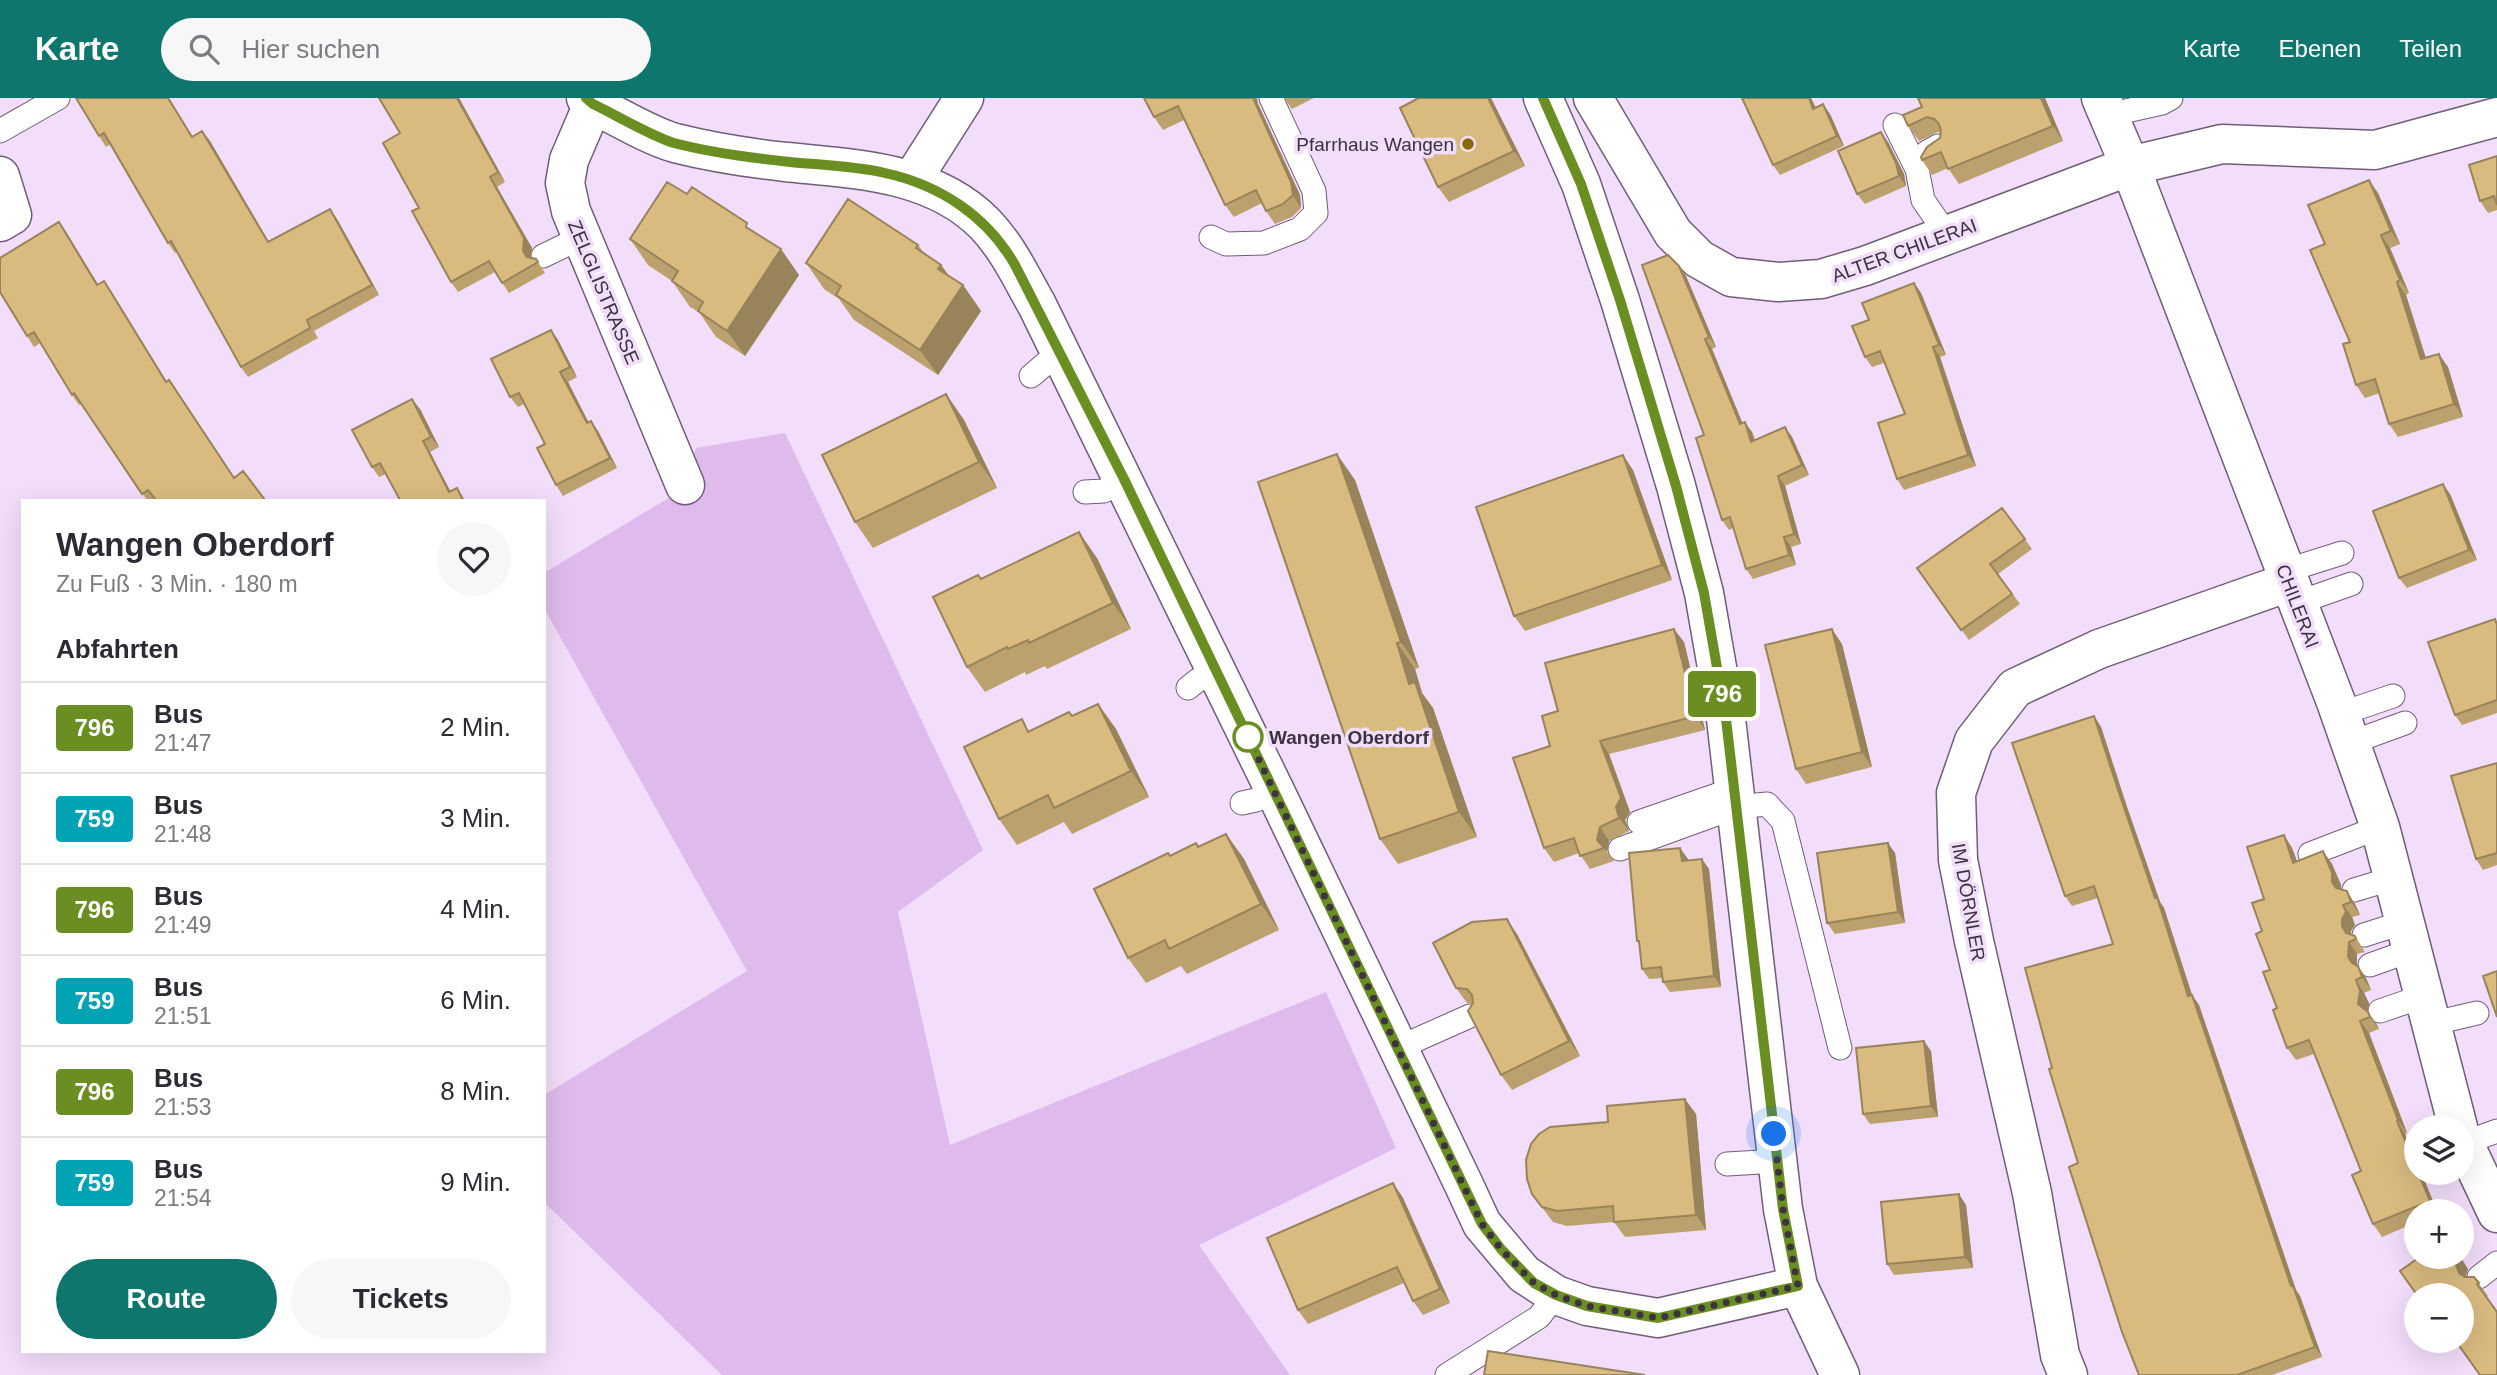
<!DOCTYPE html>
<html lang="de">
<head>
<meta charset="utf-8">
<style>
  body { margin:0; font-family:Arial,sans-serif; background:#f7f7f7; color:#2b2b33; height:100vh; display:flex; flex-direction:column; font-size:26px; white-space:nowrap }
  * { box-sizing:border-box; margin:0 }
  p { font-size:23px; color:#7c7c81 }
  .icon { flex:none; width:38px; height:38px; fill:none; stroke:currentColor; stroke-width:2; stroke-linecap:round; stroke-linejoin:round }
  .map { position:relative; flex:1; overflow:hidden }
  .drawer { position:absolute; left:21px; top:401px; width:525px; height:854px; display:flex; flex-direction:column; background:#fff; border-radius:0px; box-shadow:0 7px 28px #0002 }
  .drawer>* { flex:none }
  .badge { padding:0 14px; border-radius:5px; font-size:24px; line-height:46px }
  .fabs { position:absolute; left:2404px; top:1017px; display:grid; gap:14px }
  .fabs a { display:grid; place-items:center; width:70px; height:70px; border-radius:50%; background:#fff; box-shadow:0 7px 28px #0002; font-size:35px }
  .you { position:absolute; width:35px; height:35px; margin:-18px; border:5px solid #fff; border-radius:50%; background:#1a73e8; box-shadow:0 0 0 10px #1a73e833 }
  .map>.badge { position:absolute; translate:-50% -50%; box-shadow:0 0 0 4px #fff }
  h2 { padding:0 35px; font-size:26px; line-height:63px }
  .round { display:grid; place-items:center; flex:none; width:74px; height:74px; border-radius:37px; background:#f7f7f7 }
  .overview { display:flex; align-items:center; justify-content:space-between; height:119px; padding:0 35px }
  h1 { font-size:33px; font-weight:700; line-height:52px }
  .button { display:flex; gap:14px; margin-top:auto; padding:14px 35px }
  .button a { flex:1; height:80px; border-radius:42px; background:#0f766e; color:#fff; font-size:28px; font-weight:700; line-height:80px; text-align:center }
  .button a+a { background:#f7f7f7; color:#2b2b33 }
  ul { padding:0; list-style:none }
  li { display:flex; align-items:center; gap:21px; height:91px; padding:0 35px; border-top:2px solid #e1e1e2 }
  li div { flex:1 }
  li b { display:block; font-size:26px }
  li em { font-style:normal }
  li .badge { min-width:77px; font-weight:700; text-align:center }
  header { display:flex; align-items:center; gap:42px; box-sizing:border-box; height:98px; padding:0 35px; background:#0f766e; color:#fff }
  header strong { font-size:33px }
  nav { display:flex; gap:38px; margin-inline-start:auto; font-size:24px }
  .search { width:490px; height:63px; background:#f7f7f7; display:flex; align-items:center; gap:18px; box-sizing:border-box; padding:0 24px; border-radius:38px; color:#7c7c81; font-size:26px }
  .map>svg:first-child { display:block }
</style>
</head>
<body>
<header>
<strong>Karte</strong>
<div class="search"><svg class="icon" aria-label="search" viewBox="0 0 24 24"><circle cx="10" cy="10" r="6"/><path d="M15 15l6 6"/></svg>Hier suchen</div>
<nav><a>Karte</a><a>Ebenen</a><a>Teilen</a></nav>
</header>
<div class="map">
<svg width="2497" height="1277" viewBox="0 0 2497 1277">
  <rect width="100%" height="100%" fill="#f2ddfa"/>
  <path fill="#debbec" d="M785 335 983 752 898 814 950 1047 1326 894 1396 1050 1199 1147 1290 1277H722L544 1104V997L747 873 544 510V475L695 384 689 370 696 350Z"/>
  <g fill="none" stroke-linecap="round" stroke-linejoin="round">
    <defs>
      <path id="lane" d="M2108 17 2162 5 2171 0
        M1895 27 1917 71
        M0 33 58 0
        M1938 48 1927 54 1917 71 1923 102 1947 137
        M1211 139 1226 146 1264 145 1300 131 1316 115 1314 93 1271 0
        M543 158 582 139
        M1031 278 1045 266 1061 257
        M1085 394 1104 393 1123 381
        M2285 473 2342 455
        M2297 505 2351 486
        M1188 590 1198 582 1216 574
        M2340 616 2393 598
        M2350 645 2405 625
        M1242 705 1256 702 1275 693
        M1639 724 1734 691
        M1620 751 1736 709 1767 706 1783 723 1840 950
        M2310 756 2380 729
        M2354 792 2394 780
        M2364 837 2405 824
        M2370 867 2412 852
        M2380 913 2424 898
        M2430 926 2477 915
        M1398 950 1470 918
        M2464 1045 2497 1033
        M1727 1066 1778 1063
        M2479 1179 2497 1165
        M1447 1277 1539 1219 1556 1197"/>
      <path id="street" d="M1593 0 1673 135 1699 161 1731 179 1778 184 1821 181 1865 168 2130 68 2222 46 2375 52 2497 19
        M2101 0 2130 68 2336 604 2380 729 2458 1029
        M593 6 569 62 565 85 571 113 685 387
        M0 78 12 117 0 124
        M912 82 964 0
        M2462 1041 2497 1115
        M2068 1277 2060 1257 2032 1095 1974 843 1958 762 1956 695 1974 643 2015 590 2099 551 2289 484"/>
      <path id="secondary" d="M586 0 593 6C617 18 650 38 675 45 711 54 749 60 786 64 855 71 933 73 985 126 1008 150 1021 179 1037 207L1275 693 1463 1085 1482 1126 1524 1176 1556 1197 1587 1208 1658 1220 1798 1188
        M1543 0 1581 86 1620 202 1676 388 1704 495 1726 621 1783 1111 1798 1188 1840 1277"/>
    </defs>
    <use href="#lane" stroke="#705e78" stroke-width="25"/>
    <use href="#street" stroke="#705e78" stroke-width="41"/>
    <use href="#secondary" stroke="#705e78" stroke-width="41"/>
    <use href="#lane" stroke="#fff" stroke-width="23"/>
    <use href="#street" stroke="#fff" stroke-width="38"/>
    <use href="#secondary" stroke="#fff" stroke-width="38"/>
  </g>
  <path fill="#bba16e" d="M169 0 192 38 202 33 210 43 269 144 337 121 379 197 314 233 318 240 248 279 241 269 177 154 175 155 168 145 111 46 106 49 99 38Z
    M459 0 505 84 497 89 532 150 531 160 536 161 545 175 509 195 495 174 458 194 451 184 419 110Z
    M1144 0 1258 6 1300 97 1301 110 1292 119 1275 126 1266 113 1262 105 1234 119 1225 107 1184 22 1163 32 1154 19Z
    M1284 0H1314L1292 11Z
    M1416 0H1491L1525 68 1449 104 1438 89Z
    M1811 0 1816 10 1830 16 1844 48 1780 77 1773 67Z
    M2045 0 2063 43 1959 86 1948 70 1932 77 1922 62 1940 40 1941 35 1938 34 1919 43 1908 28 1922 9Z
    M1888 44 1904 76 1906 88 1865 106 1857 96Z
    M2497 58V112L2488 115 2480 103Z
    M2378 95 2400 146 2390 150 2409 195 2406 197 2426 260 2448 269 2463 319 2398 339 2389 326 2380 295 2365 300 2356 287 2350 244 2325 146Z
    M687 96 753 133 799 177 745 258 716 239 699 214 690 209 672 183 648 167 630 141Z
    M66 134 98 186 111 193 166 283 234 380 265 402H147L81 306 79 307 72 297 40 245 34 249 27 238Z
    M918 147 924 155 941 167 950 179 963 187 981 213 938 277 854 222 839 201 824 191 806 165Z
    M1679 168 1686 178 1716 249 1712 251 1742 325 1752 334 1755 342 1785 329 1792 339 1809 377 1785 388 1801 446 1791 449 1796 467 1753 481 1746 471 1733 430 1729 432 1722 422 1704 337Z
    M1914 185 1921 195 1946 257 1940 259 1976 368 1904 392 1897 381 1905 316 1884 265 1872 269 1865 259 1869 222Z
    M551 232 558 242 577 279 568 284 588 324 598 333 617 370 563 398 556 387 545 346 524 306 518 309 510 299Z
    M946 296 964 322 997 390 873 450 855 424Z
    M420 311 439 349 430 354 450 394 457 390 465 402H400L386 376 379 379 372 369Z
    M1633 372 1672 482 1525 533 1514 518Z
    M1355 382 1419 570 1415 571 1422 595 1433 610 1477 739 1398 766 1380 741Z
    M2450 396 2477 462 2407 490 2399 480Z
    M2002 410 2032 451 1998 476 2020 506 1969 542 1917 470Z
    M1097 460 1131 531 1047 571 1045 568 1026 577 1025 574 985 594 967 569 978 477 981 481Z
    M2495 521 2497 524V615L2462 627 2455 617Z
    M1684 544 1705 632 1609 656 1630 714 1625 722 1629 733 1609 743 1607 754 1614 763 1590 771 1579 755 1554 764 1544 750 1550 648 1558 613Z
    M1842 546 1872 669 1806 686 1796 671Z
    M1098 606 1116 631 1149 699 1072 736 1064 724 1017 747 999 721 1072 618Z
    M2094 618 2101 629 2127 709 2160 804 2164 810 2192 897 2199 907 2296 1192 2300 1198 2322 1259 2272 1277H2139L2052 970 2113 846 2098 800 2072 808 2065 798Z
    M2497 665V767L2483 772 2476 761Z
    M1226 736 1244 761 1279 832 1187 876 1181 868 1146 885 1128 860 1170 758 1199 749Z
    M2284 737 2292 750 2297 763 2323 753 2332 766 2341 787V791L2355 806 2360 817 2352 819 2355 827 2351 833V837L2355 838 2365 854 2357 856V867L2366 880 2371 892 2364 895 2369 905 2368 914 2377 927 2379 931 2369 935 2407 1035 2405 1036 2417 1063V1074H2421L2437 1113H2417V1124L2382 1139 2373 1126 2361 1073 2314 956 2296 962 2287 950 2277 910 2262 833Z
    M1895 755 1905 825 1835 836 1827 825Z
    M1688 761V762L1709 771 1721 889 1670 894 1663 884 1662 880 1649 881 1642 871 1639 846 1637 843Z
    M1517 836 1580 958 1512 992 1501 977 1473 906 1467 905 1456 890Z
    M1931 953 1938 1019 1870 1026 1863 1016Z
    M1696 1016 1706 1132 1625 1139 1614 1124 1567 1128 1553 1124 1532 1096Z
    M1393 1085 1403 1100 1450 1205 1423 1217 1413 1203 1404 1185 1308 1226 1298 1212Z
    M1966 1107 1973 1170 1894 1177 1887 1166Z
    M2421 1158H2460L2468 1171 2465 1179H2474L2488 1198 2486 1199Z"/>
  <path fill="#98835a" d="M457 0H459L505 84 498 74Z
    M1253 0H1257L1258 6 1300 97 1301 110 1293 97Z
    M1488 0H1491L1525 68 1514 53Z
    M1809 0H1811L1821 21 1813 11Z
    M2041 0H2045L2063 43 2053 28Z
    M1823 6 1830 16 1844 48 1837 38Z
    M202 33 210 43 275 155 268 144Z
    M1881 34 1888 44 1904 76 1906 88 1899 78Z
    M490 79 497 89 532 150 530 163 523 153Z
    M2369 82 2378 95 2400 146 2391 133Z
    M330 111 337 121 379 197 372 187Z
    M59 124 66 134 104 197 97 187Z
    M2381 137 2390 150 2409 195 2400 182Z
    M781 151 799 177 745 258 727 233Z
    M941 167 959 192 938 171Z
    M1679 168 1686 178 1716 249 1709 239Z
    M104 183 111 193 173 294 166 284Z
    M2397 184 2406 197 2430 274 2421 261Z
    M1914 185 1921 195 1946 257 1939 247Z
    M963 187 981 213 938 277 920 252Z
    M551 232 558 242 577 279 570 269Z
    M1705 241 1712 251 1747 336 1740 326Z
    M1933 249 1940 259 1976 368 1968 357Z
    M2439 256 2448 269 2463 319 2454 306Z
    M560 274 568 284 594 335 587 325Z
    M946 296 964 322 997 390 979 364Z
    M412 301 420 311 439 349 431 339Z
    M591 323 598 333 617 370 610 360Z
    M1745 324 1752 334 1758 354 1751 344Z
    M1785 329 1792 339 1809 377 1802 367Z
    M423 343 430 354 455 402 449 394Z
    M1337 356 1355 382 1419 570 1401 544Z
    M1623 357 1633 372 1672 482 1662 467Z
    M1778 378 1785 388 1801 446 1794 436Z
    M2443 386 2450 396 2477 462 2469 452Z
    M1079 434 1097 460 1131 531 1113 505Z
    M1784 439 1791 449 1796 467 1789 457Z
    M1674 531 1684 544 1705 632 1696 618Z
    M1832 531 1842 546 1872 669 1862 654Z
    M1397 545 1415 571 1422 595 1433 610 1477 739 1459 714 1409 586Z
    M1098 606 1116 631 1149 699 1131 673Z
    M2094 618 2101 629 2127 709 2160 804 2164 810 2192 897 2199 907 2296 1192 2300 1198 2322 1259 2315 1249 2291 1188 2188 898 2120 698Z
    M1600 643 1609 656 1630 714 1625 722 1629 733 1619 720Z
    M1600 729 1609 743 1607 754 1597 742Z
    M1226 736 1244 761 1279 832 1261 806Z
    M2284 737 2292 750 2302 777 2293 765Z
    M1888 745 1895 755 1905 825 1898 814Z
    M1680 750 1688 761 1689 773 1682 763Z
    M2323 753 2332 766 2341 787V797L2332 784Z
    M1702 761 1709 771 1721 889 1714 878Z
    M2347 793 2355 806 2360 817 2351 804Z
    M2343 807 2352 819 2355 827 2351 833V841L2355 848 2342 828Z
    M1507 821 1517 836 1580 958 1569 943Z
    M2349 844 2357 856V871L2348 859Z
    M2358 868 2366 880 2371 892 2362 879Z
    M2356 882 2364 895 2369 905 2367 918 2358 906Z
    M2368 914 2377 927 2379 931 2370 919Z
    M2360 923 2369 935 2407 1035 2398 1022Z
    M1924 943 1931 953 1938 1019 1931 1008Z
    M1685 1001 1696 1016 1706 1132 1696 1117Z
    M2397 1023 2405 1036 2417 1063V1072Z
    M2418 1074H2421L2437 1113 2430 1103Z
    M1393 1085 1403 1100 1450 1205 1440 1191Z
    M1959 1096 1966 1107 1973 1170 1965 1159Z
    M2459 1158 2468 1171 2465 1180 2459 1175 2456 1167Z"/>
  <path fill="#d9bb80" stroke="#98835a" stroke-width="2" d="M76 0H168L192 39 202 33 268 144 330 111 372 187 307 222 310 230 241 269 171 143 168 145 104 35 99 38Z
    M379 0H457L498 74 490 79 524 140 523 153 527 159 536 161 538 164 502 185 489 163 451 184 412 113 419 110 383 45 400 35Z
    M1144 0H1253L1291 84 1293 97 1283 106 1266 113 1256 92 1225 107 1178 8 1154 19Z
    M1416 0H1488L1514 53 1438 89 1400 10 1417 1Z
    M1742 0H1809L1813 11 1823 6 1837 38 1773 67Z
    M1918 0H2041L2053 28 1948 71 1941 54 1922 62 1921 59 1927 49 1940 40 1941 33 1939 26 1934 21 1927 19 1908 28 1903 17 1922 9Z
    M1881 34 1896 65 1899 78 1857 96 1838 53Z
    M2497 58V107L2494 98 2480 103 2469 67Z
    M2369 82 2391 133 2381 137 2400 182 2397 184 2421 261 2439 256 2454 306 2389 326 2375 281 2356 287 2343 246 2350 244 2310 152 2325 146 2308 107Z
    M667 84 687 96 692 89 747 125 746 129 781 151 727 233 698 213 703 204 672 183 678 173 630 141Z
    M848 101 918 147 916 150 941 167 938 171 963 187 920 252 836 197 841 188 806 165Z
    M59 124 97 187 104 183 166 284 169 282 234 380 243 373 265 402H156L148 392 142 396 74 295 72 297 34 234 27 238 0 194V160Z
    M1668 157 1679 168 1709 239 1705 241 1740 326 1745 324 1751 344 1785 329 1802 367 1778 378 1794 436 1784 439 1789 457 1746 471 1730 419 1722 422 1696 340 1704 337 1642 167Z
    M1914 185 1939 247 1933 249 1968 357 1897 381 1878 325 1905 316 1880 253 1865 259 1852 228 1869 222 1862 205Z
    M551 232 570 269 560 274 587 325 591 323 610 360 556 387 537 350 545 346 519 295 510 299 491 261Z
    M946 296 979 364 855 424 822 357Z
    M412 301 431 339 423 343 449 394 457 390 463 402H400L380 365 372 369 352 332Z
    M1337 356 1401 544 1397 545 1409 586 1415 584 1459 714 1380 741 1258 384Z
    M1623 357 1662 467 1514 518 1476 409Z
    M2443 386 2469 452 2399 480 2373 413Z
    M2002 410 2025 441 1990 466 2012 496 1961 532 1917 470Z
    M1079 434 1113 505 1029 545 1028 542 1008 551 1007 549 967 569 933 499 978 477 981 481Z
    M2495 521 2497 527V602L2455 617 2428 544Z
    M1674 531 1696 618 1600 643 1621 700 1616 709 1619 720 1600 729 1597 742 1604 750 1580 758 1574 740 1544 750 1513 660 1550 648 1542 618 1558 613 1545 565Z
    M1832 531 1862 654 1796 671 1765 547Z
    M1098 606 1131 673 1054 710 1048 697 999 721 964 649 1022 621 1028 634 1069 614 1072 618Z
    M2094 618 2120 698 2155 800 2157 799 2188 898 2192 897 2291 1188H2293L2315 1249 2237 1277H2139L2122 1234 2069 1069 2078 1065 2049 971 2052 970 2025 870 2113 846 2094 788 2065 798 2012 645Z
    M2497 665V755L2476 761 2451 678Z
    M1226 736 1261 806 1169 851 1165 842 1128 860 1094 791 1168 755 1170 758 1196 745 1198 749Z
    M2284 737 2293 765 2323 753 2332 775V784L2336 790 2347 793 2351 804 2343 807 2346 814 2342 821V828L2346 835 2355 838 2356 841 2349 844 2348 859 2352 865 2358 868 2362 879 2356 882 2360 893 2358 906 2368 914 2370 919 2360 923 2398 1022 2397 1023 2417 1072V1074H2418L2430 1103 2373 1126 2352 1077 2361 1073 2309 942 2287 950 2273 912 2277 910 2263 874 2270 872 2256 836 2262 833 2252 805 2264 801 2247 749Z
    M1888 745 1898 814 1827 825 1817 755Z
    M1680 750 1682 763 1702 761 1714 878 1663 884 1661 869 1642 871 1639 843H1637L1629 755Z
    M1507 821 1569 943 1501 977 1468 913 1473 905 1472 897 1467 891 1456 890 1433 845 1472 824Z
    M2497 873V919L2483 878Z
    M1924 943 1931 1008 1863 1016 1856 950Z
    M1685 1001 1696 1117 1614 1124 1613 1108 1557 1113 1542 1109 1532 1096 1527 1081 1526 1062 1531 1046 1539 1036 1550 1029 1608 1024 1607 1008Z
    M1393 1085 1440 1191 1413 1203 1397 1169 1298 1212 1267 1140Z
    M1959 1096 1965 1159 1887 1166 1881 1104Z
    M2421 1158H2459L2456 1167 2459 1175 2465 1179H2474L2479 1185 2477 1186 2497 1214V1277H2480L2455 1242H2462V1197H2417L2400 1173Z
    M1488 1253 1645 1277H1484Z"/>
  <g fill="none" stroke-linecap="round" stroke-linejoin="round">
    <defs>
      <path id="line" d="M586 0 593 6C616 17 651 38 674 45 712 55 752 60 790 64 821 67 855 68 885 75 940 87 987 118 1015 167L1124 381 1482 1126 1501 1151 1534 1185 1556 1197 1587 1208 1658 1220 1798 1188 1783 1111 1726 621 1704 495 1676 388 1620 202 1581 86 1543 0"/>
    </defs>
    <use href="#line" stroke="#fff" stroke-width="16"/>
    <use href="#line" stroke="#6b8e23" stroke-width="10"/>
    <path stroke="#3b333f" stroke-width="7" stroke-dasharray="0 12.6" d="M1248 639 1482 1126 1501 1151 1534 1185 1556 1197 1587 1208 1658 1220 1798 1188 1783 1111 1774 1036"/>
  </g>
  <circle fill="#8b6707" stroke="#f2ddfa" stroke-width="2.5" cx="1468" cy="46" r="7"/>
  <circle fill="#fff" stroke="#6b8e23" stroke-width="3.5" cx="1248" cy="639" r="14"/>
  <g text-anchor="middle" stroke-width="7" stroke-linejoin="round" paint-order="stroke">
    <g font-size="19" fill="#3b333f" stroke="#f2ddfa" text-anchor="end">
      <text x="1454" y="53">Pfarrhaus Wangen</text>
    </g>
    <g font-size="19" fill="#3b333f" stroke="#f2ddfa">
      <text transform="translate(1904 152) rotate(-20)" y="7">ALTER CHILERAI</text>
      <text transform="translate(604 194) rotate(67)" y="7">ZELGLISTRASSE</text>
      <text transform="translate(2298 508) rotate(69)" y="7">CHILERAI</text>
      <text transform="translate(1969 804) rotate(80)" y="7">IM DÖRNLER</text>
    </g>
    <g font-size="19" font-weight="bold" fill="#3b333f" stroke="#f2ddfa" text-anchor="start">
      <text x="1269" y="646">Wangen Oberdorf</text>
    </g>
  </g>
</svg>
<div class="fabs">
<a><svg class="icon" aria-label="layers" viewBox="0 0 24 24"><path d="M12 4l9 5-9 5-9-5zM3 14l9 5 9-5"/></svg></a>
<a>+</a>
<a>−</a>
</div>
<div class="you" style="left:1774px;top:1036px"></div>
<b class="badge" style="left:1722px;top:596px;background:#6b8e23;color:#fff">796</b>
<section class="drawer">
<div class="overview"><div><h1>Wangen Oberdorf</h1><p>Zu Fuß · 3 Min. · 180 m</p></div><a class="round"><svg class="icon" aria-label="heart" viewBox="0 0 24 24"><path d="M12 20l-8-8c-3-5 5-10 8-4 3-6 11-1 8 4z"/></svg></a></div>
<h2>Abfahrten</h2>
<ul>
<li><span class="badge" style="background:#6b8e23;color:#fff">796</span><div><b>Bus</b><p>21:47</p></div><em>2 Min.</em></li>
<li><span class="badge" style="background:#00a3b4;color:#fff">759</span><div><b>Bus</b><p>21:48</p></div><em>3 Min.</em></li>
<li><span class="badge" style="background:#6b8e23;color:#fff">796</span><div><b>Bus</b><p>21:49</p></div><em>4 Min.</em></li>
<li><span class="badge" style="background:#00a3b4;color:#fff">759</span><div><b>Bus</b><p>21:51</p></div><em>6 Min.</em></li>
<li><span class="badge" style="background:#6b8e23;color:#fff">796</span><div><b>Bus</b><p>21:53</p></div><em>8 Min.</em></li>
<li><span class="badge" style="background:#00a3b4;color:#fff">759</span><div><b>Bus</b><p>21:54</p></div><em>9 Min.</em></li>
</ul>
<div class="button"><a>Route</a><a>Tickets</a></div>
</section>
</div>
</body>
</html>
